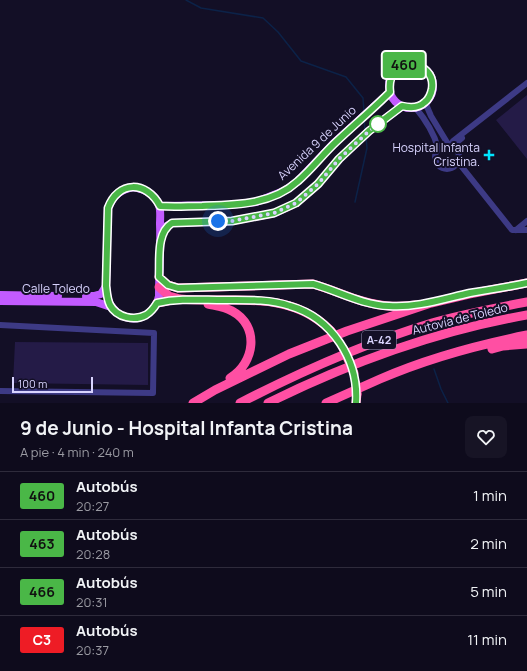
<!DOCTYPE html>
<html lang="es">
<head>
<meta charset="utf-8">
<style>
  body { margin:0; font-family:Manrope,sans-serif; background:#171425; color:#f1f3f6; height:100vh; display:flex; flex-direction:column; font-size:15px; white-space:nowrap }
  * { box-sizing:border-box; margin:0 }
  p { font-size:13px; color:#9b9ba3 }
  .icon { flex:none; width:22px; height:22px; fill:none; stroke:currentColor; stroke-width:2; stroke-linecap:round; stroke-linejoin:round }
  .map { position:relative; height:403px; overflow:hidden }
  .sheet { display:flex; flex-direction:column; background:#0e0b1c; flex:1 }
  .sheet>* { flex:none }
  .badge { padding:0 8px; border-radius:3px; font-size:14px; line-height:26px }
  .scale { position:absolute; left:12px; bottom:10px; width:81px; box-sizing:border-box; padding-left:4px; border:2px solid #d9d4ff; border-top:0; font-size:11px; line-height:14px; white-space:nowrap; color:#d9d4ff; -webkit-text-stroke:3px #130f26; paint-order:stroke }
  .you { position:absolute; width:20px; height:20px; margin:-10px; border:3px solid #fff; border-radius:50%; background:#1a73e8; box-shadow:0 0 0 6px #1a73e833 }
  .map>.badge { position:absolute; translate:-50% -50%; box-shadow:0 0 0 2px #fff }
  .round { display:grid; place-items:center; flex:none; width:42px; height:42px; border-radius:8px; background:#171425 }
  .summary { display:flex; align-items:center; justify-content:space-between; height:68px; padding:0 20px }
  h1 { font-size:19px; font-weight:700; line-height:30px }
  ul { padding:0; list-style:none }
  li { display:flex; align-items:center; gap:12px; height:48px; padding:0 20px; border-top:1px solid #2e2b3b }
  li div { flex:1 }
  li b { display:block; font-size:15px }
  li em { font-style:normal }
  li .badge { min-width:44px; font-weight:700; text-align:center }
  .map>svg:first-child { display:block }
</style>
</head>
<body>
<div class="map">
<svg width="527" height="403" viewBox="0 0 527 403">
  <rect width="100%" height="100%" fill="#130f26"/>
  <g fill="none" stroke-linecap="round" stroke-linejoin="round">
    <path stroke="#0c2248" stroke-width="1.5" d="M186 0 201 8 263 18 278 32 301 61 346 77 363 98 364 112
      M364 119 365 130
      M355 202 367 148 366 137
      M434 369 441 389 448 403"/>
  </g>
  <path fill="#241b47" d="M527 95V159L496 120Z
    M15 342 148 343V385L13 383Z"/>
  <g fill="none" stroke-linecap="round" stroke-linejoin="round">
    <path stroke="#3d3a85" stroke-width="6" d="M425 102 431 116 448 144
      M415 107C425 119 434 133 438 148
      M435 157a12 12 0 1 1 24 0a12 12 0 1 1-24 0Z
      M451 145 453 141 527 83
      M455 147 456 143 462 138
      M458 162 512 230H527
      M516 230 527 221
      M0 325 154 333 153 393 0 391"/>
    <path stroke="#c25bff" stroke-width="8" d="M389 86a22 22 0 1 1 44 0a22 22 0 1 1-44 0Z
      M133 187C144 189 155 193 159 205 161 211 160 218 160 224 161 248 159 272 159 296 154 319 127 327 112 307 107 302 107 293 106 286L108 208C113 196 119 190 133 187Z
      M160 206 230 205 256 202 284 191 297 182 333 144 390 92
      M161 236 165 227 172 223 232 221 275 213 296 203 318 184 339 159 355 144 369 131 402 106
      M0 295 58 296
      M86 296H94L101 294 106 286
      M0 301 96 302 111 307"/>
    <path stroke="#ff4fa3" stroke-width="9" d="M159 277 168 285 178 288 313 284C338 291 361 304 388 306 397 307 407 306 416 305
      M159 287 169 296 180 299C233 304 289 288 331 331
      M157 303 177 299
      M208 304C217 306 225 307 232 311 260 326 255 363 230 378
      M492 349 503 346 527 344
      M193 403 215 390 289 354 347 331 431 303 469 294 527 283
      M240 403C302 371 365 343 432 323 463 314 495 308 527 302
      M268 403C351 362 435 331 527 315
      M326 403C344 395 362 387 380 379 426 359 477 345 527 335
      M356 403 357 394"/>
    <path stroke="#ff4fa3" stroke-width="9" d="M331 331 338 340
      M343 348 354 373
      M356 384 357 394"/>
  </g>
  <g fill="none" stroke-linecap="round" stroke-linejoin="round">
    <defs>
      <path id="line" d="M356 403C359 360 332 318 290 306 269 299 245 300 224 300 200 300 180 298 157 303 154 308 151 312 146 315 135 321 117 318 110 305 107 299 107 293 106 286L108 208C118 181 146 180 160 206 174 207 188 206 202 206 235 205 272 205 298 181 312 169 323 154 336 142 354 125 373 109 390 92 385 54 437 58 432 89 431 94 429 99 425 102 419 108 410 108 402 106L369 131 355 144 339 159 318 184 296 203 274 213 232 221 172 223C156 233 160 259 159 277L168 285 178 288 313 284C338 291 362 305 389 306 416 308 443 299 470 293 489 290 508 287 527 283"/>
    </defs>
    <use href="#line" stroke="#fff" stroke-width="9"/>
    <use href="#line" stroke="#4ab747" stroke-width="6"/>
    <path stroke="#d9d4ff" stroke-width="4" stroke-dasharray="0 7.2" d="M218 221H232L274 213 296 203 318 184 339 159 369 131 378 124"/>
  </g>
  <circle fill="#fff" stroke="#4ab747" stroke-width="2" cx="378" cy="124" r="8"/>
  <path fill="#00e5ff" stroke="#130f26" stroke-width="1.5" d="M487 149h4v4h4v4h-4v4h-4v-4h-4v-4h4z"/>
  <g text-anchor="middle" stroke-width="4" stroke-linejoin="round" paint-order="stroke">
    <rect fill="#130f26" stroke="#9e99be" stroke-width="1" x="362" y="331" width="34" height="18" rx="3"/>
    <g font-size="11" font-weight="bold" fill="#d9d4ff">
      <text x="379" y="344">A-42</text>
    </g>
    <g font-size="12" fill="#d9d4ff" stroke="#130f26">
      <text transform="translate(317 143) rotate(-43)" y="4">Avenida 9 de Junio</text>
      <text x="56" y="293">Calle Toledo</text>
      <text transform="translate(460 319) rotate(-14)" y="4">Autovía de Toledo</text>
    </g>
    <g font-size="12" fill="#d9d4ff" stroke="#130f26" text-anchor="end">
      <text x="480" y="152">Hospital Infanta<tspan x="480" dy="14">Cristina.</tspan></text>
    </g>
  </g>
</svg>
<div class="scale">100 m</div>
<div class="you" style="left:218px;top:221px"></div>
<b class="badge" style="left:404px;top:65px;background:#4ab747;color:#111">460</b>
</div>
<section class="sheet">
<div class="summary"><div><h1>9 de Junio - Hospital Infanta Cristina</h1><p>A pie · 4 min · 240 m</p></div><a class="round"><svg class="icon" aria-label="heart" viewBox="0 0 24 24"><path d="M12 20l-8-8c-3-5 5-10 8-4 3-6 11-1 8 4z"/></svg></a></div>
<ul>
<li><span class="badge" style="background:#4ab747;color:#111">460</span><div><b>Autobús</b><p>20:27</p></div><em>1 min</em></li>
<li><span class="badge" style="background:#4ab747;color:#111">463</span><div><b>Autobús</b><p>20:28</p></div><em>2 min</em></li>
<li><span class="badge" style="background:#4ab747;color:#111">466</span><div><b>Autobús</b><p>20:31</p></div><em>5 min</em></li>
<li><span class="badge" style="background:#ee1c25;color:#fff">C3</span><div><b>Autobús</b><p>20:37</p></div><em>11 min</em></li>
</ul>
</section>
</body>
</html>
